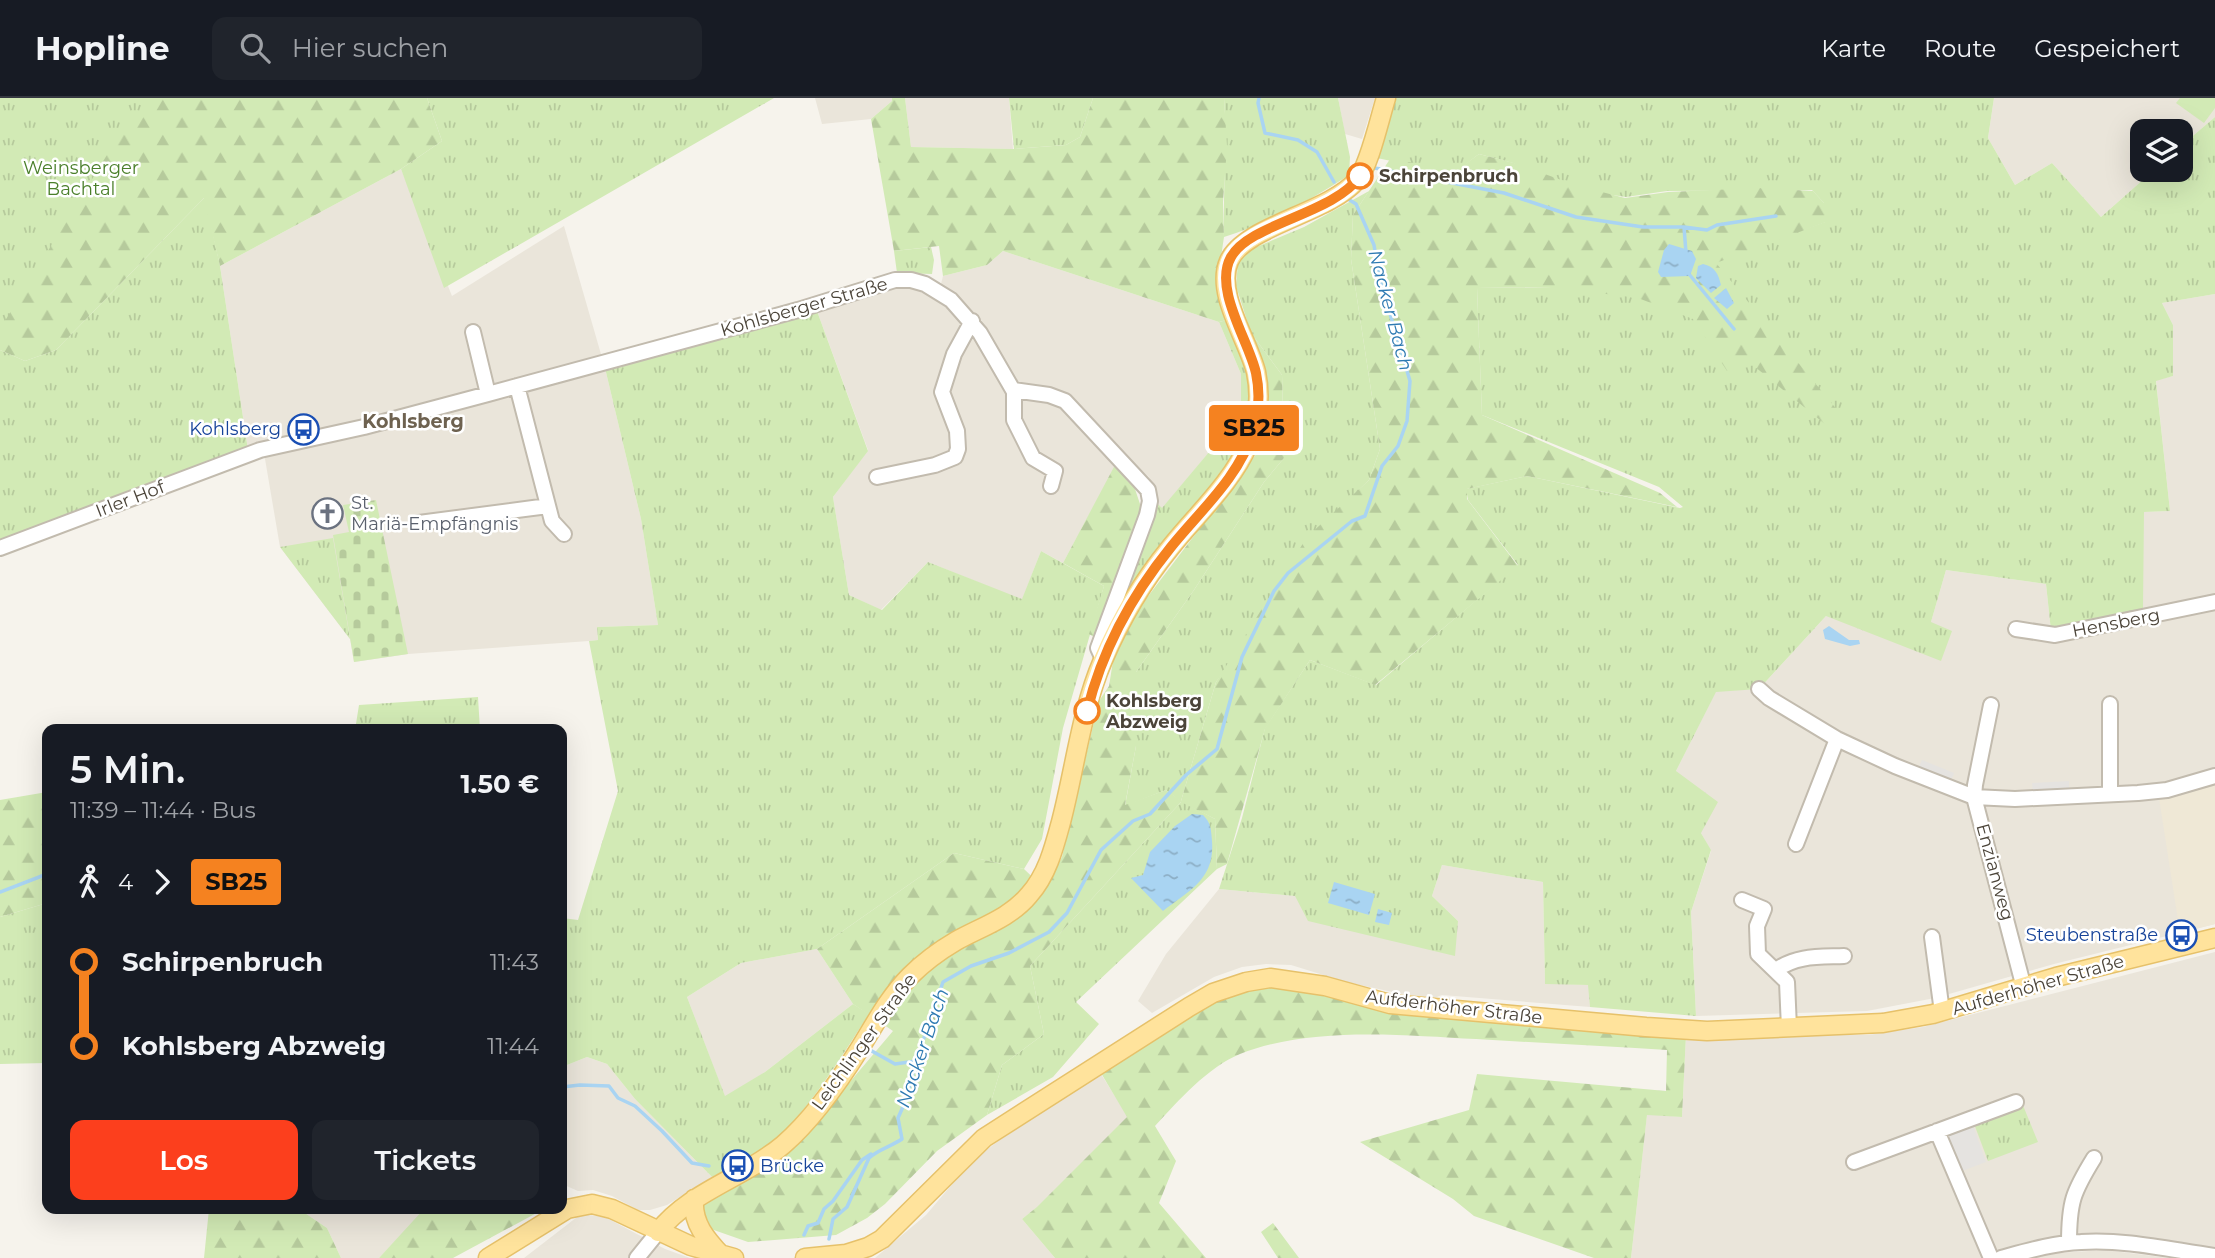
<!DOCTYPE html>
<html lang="de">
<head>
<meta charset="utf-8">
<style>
  body { margin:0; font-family:Montserrat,sans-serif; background:#20242c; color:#f1f3f6; height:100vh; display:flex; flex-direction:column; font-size:26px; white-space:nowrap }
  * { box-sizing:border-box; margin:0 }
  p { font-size:23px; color:#9ea1a6 }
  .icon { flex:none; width:38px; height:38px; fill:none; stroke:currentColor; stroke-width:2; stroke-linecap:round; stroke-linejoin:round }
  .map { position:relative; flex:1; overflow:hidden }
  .details { position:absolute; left:42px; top:626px; width:525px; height:490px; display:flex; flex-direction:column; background:#171b24; border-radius:14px; box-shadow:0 7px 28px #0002 }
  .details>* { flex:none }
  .badge { padding:0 14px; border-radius:5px; font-size:24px; line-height:46px }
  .fabs { position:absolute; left:2130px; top:21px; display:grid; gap:14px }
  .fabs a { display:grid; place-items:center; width:63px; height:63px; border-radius:14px; background:#171b24; box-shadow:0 7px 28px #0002; font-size:35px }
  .map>.badge { position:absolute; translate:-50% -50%; box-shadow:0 0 0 4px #fff }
  .legs { display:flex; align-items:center; gap:10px; height:77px; padding:0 28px; font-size:23px }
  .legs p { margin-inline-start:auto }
  .summary { display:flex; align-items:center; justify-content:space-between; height:119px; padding:0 28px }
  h1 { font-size:38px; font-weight:600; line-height:52px }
  .cta { display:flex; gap:14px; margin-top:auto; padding:14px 28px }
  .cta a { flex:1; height:80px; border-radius:14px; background:#fc3f1d; color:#fff; font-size:28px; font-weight:600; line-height:80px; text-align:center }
  .cta a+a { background:#20242c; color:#f1f3f6 }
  ul { padding:0 28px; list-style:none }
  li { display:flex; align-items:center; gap:24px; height:84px; font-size:26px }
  li i { display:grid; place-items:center; width:10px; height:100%; margin:0 9px; background:currentColor }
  li i::after { content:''; width:18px; height:18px; margin:-9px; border:5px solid; border-radius:50%; background:#171b24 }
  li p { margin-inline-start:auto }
  li:first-child i { background:linear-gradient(#0000 50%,currentColor 0) }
  li:last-child i { background:linear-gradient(currentColor 50%,#0000 0) }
  header { display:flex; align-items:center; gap:42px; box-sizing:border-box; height:98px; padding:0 35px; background:#171b24; border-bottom:2px solid #363941 }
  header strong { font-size:33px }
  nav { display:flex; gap:38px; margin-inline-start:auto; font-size:24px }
  .search { width:490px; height:63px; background:#20242c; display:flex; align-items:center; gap:18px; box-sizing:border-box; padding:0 24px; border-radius:14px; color:#9ea1a6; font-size:26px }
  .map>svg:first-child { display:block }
</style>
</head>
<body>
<header>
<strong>Hopline</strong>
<div class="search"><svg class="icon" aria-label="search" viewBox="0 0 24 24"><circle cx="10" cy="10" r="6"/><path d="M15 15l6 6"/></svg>Hier suchen</div>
<nav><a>Karte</a><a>Route</a><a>Gespeichert</a></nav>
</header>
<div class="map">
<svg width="2215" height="1160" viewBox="0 0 2215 1160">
  <defs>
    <pattern id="grass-tufts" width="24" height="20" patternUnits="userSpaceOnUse" patternTransform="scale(1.75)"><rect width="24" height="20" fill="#d2eab5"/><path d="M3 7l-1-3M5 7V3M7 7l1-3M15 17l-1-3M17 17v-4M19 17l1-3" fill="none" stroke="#b6ca9c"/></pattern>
    <pattern id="forest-firs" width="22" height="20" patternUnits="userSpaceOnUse" patternTransform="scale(1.75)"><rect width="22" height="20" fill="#d2eab5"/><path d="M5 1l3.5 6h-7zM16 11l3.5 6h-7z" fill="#b6ca9c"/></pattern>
    <pattern id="cemetery-stones" width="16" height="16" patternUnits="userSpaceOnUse" patternTransform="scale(1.75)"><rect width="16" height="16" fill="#d2eab5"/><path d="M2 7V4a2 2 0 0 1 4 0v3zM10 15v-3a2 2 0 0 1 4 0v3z" fill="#b6ca9c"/></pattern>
    <pattern id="water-ripples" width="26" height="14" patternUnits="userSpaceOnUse" patternTransform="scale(1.75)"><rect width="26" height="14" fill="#a9d4f2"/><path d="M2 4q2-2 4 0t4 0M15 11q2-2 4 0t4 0" fill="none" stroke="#8caec5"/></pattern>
  </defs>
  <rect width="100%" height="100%" fill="#f6f3ec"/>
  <path fill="#eae5da" d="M815 0H892V3L871 21 822 26Z
    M905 0H1009L1013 51 911 49Z
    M1338 0H1375L1362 41 1345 36Z
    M1994 0H2215V19L2181 48 2180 33H2142V72H2154L2101 119 2052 65 2015 87 1988 40Z
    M401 71 452 198 564 128 605 270 641 421 658 527 597 529 598 542 589 543 408 556 354 564 350 541 280 449 264 355 248 352 220 168Z
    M1003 153 1219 224 1241 276V310L1225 335 1162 411 1157 405 1149 379 1122 356 1063 465 1041 453 1022 502 928 464 881 512 849 497 833 399 868 352 817 213 899 190 909 189 938 198 943 178 987 167Z
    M2215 196V826L2054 866 1935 900 1867 913 1696 918 1691 814 1711 753 1701 735 1676 673 1716 593 1759 591 1826 518 1931 524 1946 472 2046 486 2051 533 2144 414 2170 413 2156 282 2173 278V227L2162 205Z
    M1442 767 1543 784 1545 885 1589 887 1590 909 1442 897 1434 900 1402 896 1346 884 1291 867 1266 866 1242 869 1214 879 1152 915 1138 903 1166 856 1219 791 1295 798 1458 823 1432 798Z
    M817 851 853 906 765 974 725 999 687 899 741 865Z
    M2215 854V1151L2103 1138 1986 1160H1631L1647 1016 1682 1019 1686 937H1868L1923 929Z
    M587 959 607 966 635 1001 712 1079 667 1107 650 1112H638L612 1098 593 1092 578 1093 562 1086V969Z
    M1101 976 1128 1019 1038 1109 1022 1121 1055 1160H875L926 1117 971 1064 997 1044Z
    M299 1111H424L425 1112 379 1160H341L327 1130Z
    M581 1116 605 1119 665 1151 690 1160H524Z
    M2105 1152 2169 1160H2030L2042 1156Z"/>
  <path fill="#efe8d6" d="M2215 684V826L2180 835 2159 700Z"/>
  <path fill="url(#grass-tufts)" d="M0 0H331L0 237Z
    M427 0H774L444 190 401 71 442 43Z
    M1009 0H1093L1080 39 1066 47 1014 51Z
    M1224 0H1338L1350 59 1349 77C1311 102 1268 125 1224 139 1223 92 1227 47 1224 0Z
    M1394 0H1994L1988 40 2015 87 2052 65 2101 119 2154 72H2180L2181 48 2215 19V196L2162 205 2173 227V278L2156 283 2170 413 2144 414 2143 511 2051 533 2046 486 1946 472 1931 524 1952 533 1941 563 1826 518 1759 591 1716 594 1676 673 1718 704 1701 735 1711 752 1691 814 1696 918 1590 909 1588 887 1545 886 1543 784 1442 767 1432 798 1458 823 1455 858 1308 823 1295 798 1219 791 1242 720 1265 630 1310 562 1376 587 1518 467 1468 402 1466 391 1527 378 1680 410 1683 409 1659 389 1482 317 1477 190 1553 189 1715 164 1825 124 1824 105 1812 92 1667 93 1626 99 1572 91 1513 65 1479 56 1453 76 1377 60Z
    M1369 93 1353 117 1351 161 1380 351 1369 382 1344 406 1216 584 1181 703 1215 721 1217 771 1076 904 1099 926 1053 979 987 1017 1002 967 1044 936 1030 868 1181 704 1166 692 1125 708 1136 648V574L1194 492 1264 384 1284 360 1282 277 1251 235 1236 188 1238 164 1254 150 1304 129Z
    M205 99 220 168 248 352 0 445V252L25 263 56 252Z
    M931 149 934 162 932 176 897 175 894 153Z
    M817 213 868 353 833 399 849 497 882 512 928 464 1022 501 1041 453 1104 488 1063 630 1042 741 1024 771 954 755 817 851 741 865 687 899 725 998 765 974 853 906 869 916C841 959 807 1016 768 1049 757 1058 726 1071 712 1079L635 1001 607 966 587 959 562 969V820L578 822 618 693 589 543 598 542 597 529 658 527 641 421 605 270Z
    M1227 222 1243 258 1251 295 1247 330 1236 359 1169 439 1123 503 1157 405 1162 410 1225 335 1241 310V276L1219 224Z
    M333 440 350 541 280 449Z
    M478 599 480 632H355L359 607Z
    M47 805V965L0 966V819Z
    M2022 1005 2038 1044 1988 1063 1973 1023Z"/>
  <path fill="url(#forest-firs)" d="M158 0H427L442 43 401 71 220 168 204 100 56 252 25 263 0 252V231L126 26Z
    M892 0H905L911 49 1014 51 1066 47 1080 39 1093 0H1224L1227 48 1223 104 1224 139 1218 179 1227 222 1219 224 1003 153 987 167 943 178 939 148 894 153 871 21 892 3Z
    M1479 56 1514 65 1575 87 1625 100 1668 94 1759 90 1813 93 1825 106 1826 124 1716 165 1843 319 1831 331 1749 264 1727 273 1693 221 1638 200 1551 189 1477 190 1482 317 1660 395 1677 409 1527 378 1467 391V401L1518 468 1375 587 1310 562 1265 631 1227 766 1217 771 1215 721 1181 704 1030 868 1044 936 1002 967 987 1017 937 1053 885 1106 867 1120 836 1137 748 1144 711 1131 701 1117 704 1106 769 1069 805 1037 893 933 853 906 817 851 954 755 1024 771 1045 791 1062 759 1099 603 1109 588 1113 563 1127 526 1257 355C1269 308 1264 281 1251 235L1282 277 1284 360 1264 384 1194 492 1136 574V648L1125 707 1166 692 1181 703 1216 584 1307 439 1369 382 1380 351 1351 161 1353 117 1390 61 1427 67 1453 75Z
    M1115 367 1133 385 1141 409 1094 539 1089 536 1104 488 1063 465Z
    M47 694V805L0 819V702Z
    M1259 887 1686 937 1682 1019 1647 1017 1631 1160H1594L1474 1118 1453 1101 1360 1044 1469 1012 1477 976 1666 993 1667 952C1603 948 1540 945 1476 941 1402 937 1310 928 1240 956 1208 969 1178 1003 1155 1028L1176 1063 1159 1105 1206 1160H1055L1022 1121 1037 1109 1127 1019 1101 975 1210 904Z
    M209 1111H299L327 1130 341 1160H204Z
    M424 1111H544L453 1160H379Z
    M1273 1125 1299 1160H1278L1261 1134Z"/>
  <path fill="url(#cemetery-stones)" d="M376 402 408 556 354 564 333 437 349 434 343 407Z"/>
  <path fill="#d2eab5" d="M2180 0H2215V10L2204 25 2176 5Z"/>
  <path fill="#e5e3e0" d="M1922 662 1954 675 1950 685 1918 671Z
    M2069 683V693L2033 695 2032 685Z
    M1972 1025 1986 1064 1962 1073 1947 1035Z"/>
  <path fill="url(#water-ripples)" d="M1669 146 1692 153 1696 161 1690 178 1661 179 1658 174 1664 152Z
    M1703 166C1715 169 1718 175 1721 187L1711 195 1696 180 1698 168Z
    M1726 190 1734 205 1727 211 1714 200Z
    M1829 528 1849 542H1859L1860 546 1850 548 1825 541 1823 532Z
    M1192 716 1203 717C1211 725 1211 731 1212 743 1215 781 1190 792 1163 813L1131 780 1143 777 1150 754 1175 728Z
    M1334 784 1375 796 1369 817 1328 805Z
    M1378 811 1392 815 1389 827 1375 824Z"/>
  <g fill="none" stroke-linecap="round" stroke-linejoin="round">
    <path stroke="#a9d4f2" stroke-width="3.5" d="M1259 0 1258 5 1265 35 1298 42 1317 54 1334 84
      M1374 70 1381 71
      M1390 73 1504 95 1576 119 1643 129H1684L1686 155
      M1684 129 1707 132 1717 127 1776 118
      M1689 176 1734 231
      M0 794 47 776
      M870 952 895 966 916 963
      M562 989 580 987 609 988 618 1000 635 1008 662 1033 692 1065 709 1068
      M804 1137 808 1128 818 1125 824 1111 833 1103 862 1062 871 1056
      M829 1141 833 1121 847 1109 869 1060C877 1052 892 1048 902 1041L898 1020 906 1002 916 963 943 884 971 868 1009 855 1049 834 1067 815 1101 752 1133 723 1150 716 1186 677 1217 651 1242 559 1274 493 1288 475 1352 423 1365 418 1382 368 1398 348 1407 323 1410 283 1380 182 1374 147 1356 106 1348 101"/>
    <defs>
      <path id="minor" d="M473 234 488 296
        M517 288 552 423 564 436
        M1014 293V322L1033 360 1055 373 1051 388
        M877 379 935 367 955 359 958 351 957 333 942 294 954 256 972 223
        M419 425 548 408
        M0 450 260 352 364 329 488 296 798 212 895 182H911L925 186 951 202 980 235 1013 292 1049 297 1065 303 1148 392 1150 403 1147 417 1098 550 1103 561
        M2016 531 2055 537 2215 504
        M1759 591 1769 600 1837 641 1895 668 1974 699 2015 701 2138 695 2167 692 2215 678
        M1991 607 1975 687 1974 699 2024 890
        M2110 696V606
        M1796 746 1837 641
        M1742 802 1764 811 1757 828 1758 856 1787 884 1789 930
        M1932 839 1942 914
        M1776 872C1797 857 1819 859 1844 858
        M1937 1033 1991 1160
        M1854 1064 2016 1004
        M2069 1145C2069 1104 2073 1094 2094 1060
        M637 1160 658 1134
        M2001 1160C2027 1153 2054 1145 2081 1144 2125 1141 2171 1152 2215 1158"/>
      <path id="major" d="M694 1101C692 1125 706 1141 722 1158
        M658 1134C690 1093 744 1080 783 1047 812 1022 840 982 860 950 875 926 889 899 910 878 923 865 939 853 956 843 981 829 1010 820 1029 797 1047 777 1054 750 1061 724 1075 671 1081 613 1103 562 1120 522 1143 483 1170 450 1197 416 1232 385 1249 345 1258 323 1261 298 1256 274 1248 242 1215 195 1229 163 1244 128 1329 115 1357 82 1369 69 1380 19 1386 0
        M488 1160 567 1111 592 1106 612 1111 691 1148 734 1160
        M805 1160 846 1156 868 1149 882 1141 984 1040 1189 909 1213 895 1246 884 1270 880 1325 888 1390 906 1646 929 1707 933 1883 925 1933 916 2056 879 2215 840"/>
    </defs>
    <use href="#minor" stroke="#c2bbae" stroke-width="18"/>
    <use href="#major" stroke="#e6c16a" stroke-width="21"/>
    <use href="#minor" stroke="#fff" stroke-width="14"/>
    <use href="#major" stroke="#ffe39c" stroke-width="18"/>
  </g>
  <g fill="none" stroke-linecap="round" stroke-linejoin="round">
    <defs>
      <path id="line-1" d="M1087 613C1102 553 1132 497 1171 449 1200 413 1240 378 1253 333 1259 314 1260 294 1256 275 1249 243 1213 191 1231 159 1250 125 1334 116 1360 78"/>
    </defs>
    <use href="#line-1" stroke="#fff" stroke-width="16"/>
    <use href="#line-1" stroke="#f58220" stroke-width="10"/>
  </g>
  <defs>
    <symbol id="bus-ring" viewBox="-11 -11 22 22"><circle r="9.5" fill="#fff" stroke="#1a4fb4" stroke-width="1.5"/><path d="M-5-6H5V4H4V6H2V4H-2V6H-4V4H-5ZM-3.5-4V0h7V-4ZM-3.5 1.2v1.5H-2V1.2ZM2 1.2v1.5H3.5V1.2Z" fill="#1a4fb4"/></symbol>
    <symbol id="church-ring" viewBox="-11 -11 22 22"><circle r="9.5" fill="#fff" stroke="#6b7280" stroke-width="1.5"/><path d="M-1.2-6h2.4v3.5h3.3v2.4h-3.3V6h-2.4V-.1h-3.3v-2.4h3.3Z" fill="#6b7280"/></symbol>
  </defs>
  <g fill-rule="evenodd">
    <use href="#bus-ring" x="286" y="314" width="35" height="35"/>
    <use href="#church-ring" x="310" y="398" width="35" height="35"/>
    <use href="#bus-ring" x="2164" y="820" width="35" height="35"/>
    <use href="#bus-ring" x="720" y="1050" width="35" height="35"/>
  </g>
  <g fill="#fff" stroke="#f58220" stroke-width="3.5">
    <circle cx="1360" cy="78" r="12"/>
    <circle cx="1087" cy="613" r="12"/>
  </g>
  <g text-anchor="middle" stroke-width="5" stroke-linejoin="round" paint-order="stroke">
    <g font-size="18" fill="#4a7f2a" stroke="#fff">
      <text x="81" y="76">Weinsberger<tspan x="81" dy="21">Bachtal</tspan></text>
    </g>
    <g font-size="18" font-weight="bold" fill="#4b4439" stroke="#fff" text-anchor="start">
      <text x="1379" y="84">Schirpenbruch</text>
      <text x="1106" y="609">Kohlsberg<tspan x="1106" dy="21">Abzweig</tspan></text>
    </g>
    <g font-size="18" fill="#4b4439" stroke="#fff">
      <text transform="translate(804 209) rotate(-16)" y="6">Kohlsberger Straße</text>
      <text transform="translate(130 401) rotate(-21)" y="6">Irler Hof</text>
      <text transform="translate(2116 525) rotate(-11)" y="6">Hensberg</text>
      <text transform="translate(1995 774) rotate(75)" y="6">Enzianweg</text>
      <text transform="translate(2038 887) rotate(-16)" y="6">Aufderhöher Straße</text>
      <text transform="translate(1454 909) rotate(7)" y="6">Aufderhöher Straße</text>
      <text transform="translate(864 944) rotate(-54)" y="6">Leichlinger Straße</text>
    </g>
    <g font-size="18" fill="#164399" stroke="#fff" text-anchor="end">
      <text x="281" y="337">Kohlsberg</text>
      <text x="2158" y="843">Steubenstraße</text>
      <text x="760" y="1074" text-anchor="start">Brücke</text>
    </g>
    <g font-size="18" fill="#5b616d" stroke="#fff" text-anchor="start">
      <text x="351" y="411">St.<tspan x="351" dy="21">Mariä-Empfängnis</tspan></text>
    </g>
    <g font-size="19" font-style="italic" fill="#2e7ab2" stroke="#fff">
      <text transform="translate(1391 212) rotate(75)" y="7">Nacker Bach</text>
      <text transform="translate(922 950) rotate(-71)" y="7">Nacker Bach</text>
    </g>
    <g font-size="19" font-weight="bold" fill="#6e6250" stroke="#fff">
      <text x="413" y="330">Kohlsberg</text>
    </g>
  </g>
</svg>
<div class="fabs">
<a><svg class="icon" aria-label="layers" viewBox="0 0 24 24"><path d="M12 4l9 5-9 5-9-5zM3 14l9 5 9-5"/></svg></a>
</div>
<b class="badge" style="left:1254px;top:330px;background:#f58220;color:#111">SB25</b>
<section class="details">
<div class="summary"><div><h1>5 Min.</h1><p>11:39 – 11:44 · Bus</p></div><b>1.50 €</b></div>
<div class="legs"><svg class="icon" aria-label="walk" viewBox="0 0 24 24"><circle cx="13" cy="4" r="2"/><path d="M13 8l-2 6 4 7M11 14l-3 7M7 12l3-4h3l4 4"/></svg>4<svg class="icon" aria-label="forward" viewBox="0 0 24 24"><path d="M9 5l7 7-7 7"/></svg><b class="badge" style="background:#f58220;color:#111">SB25</b></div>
<ul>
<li><i style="color:#f58220"></i><b>Schirpenbruch</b><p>11:43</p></li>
<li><i style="color:#f58220"></i><b>Kohlsberg Abzweig</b><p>11:44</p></li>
</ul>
<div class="cta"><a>Los</a><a>Tickets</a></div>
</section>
</div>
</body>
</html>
